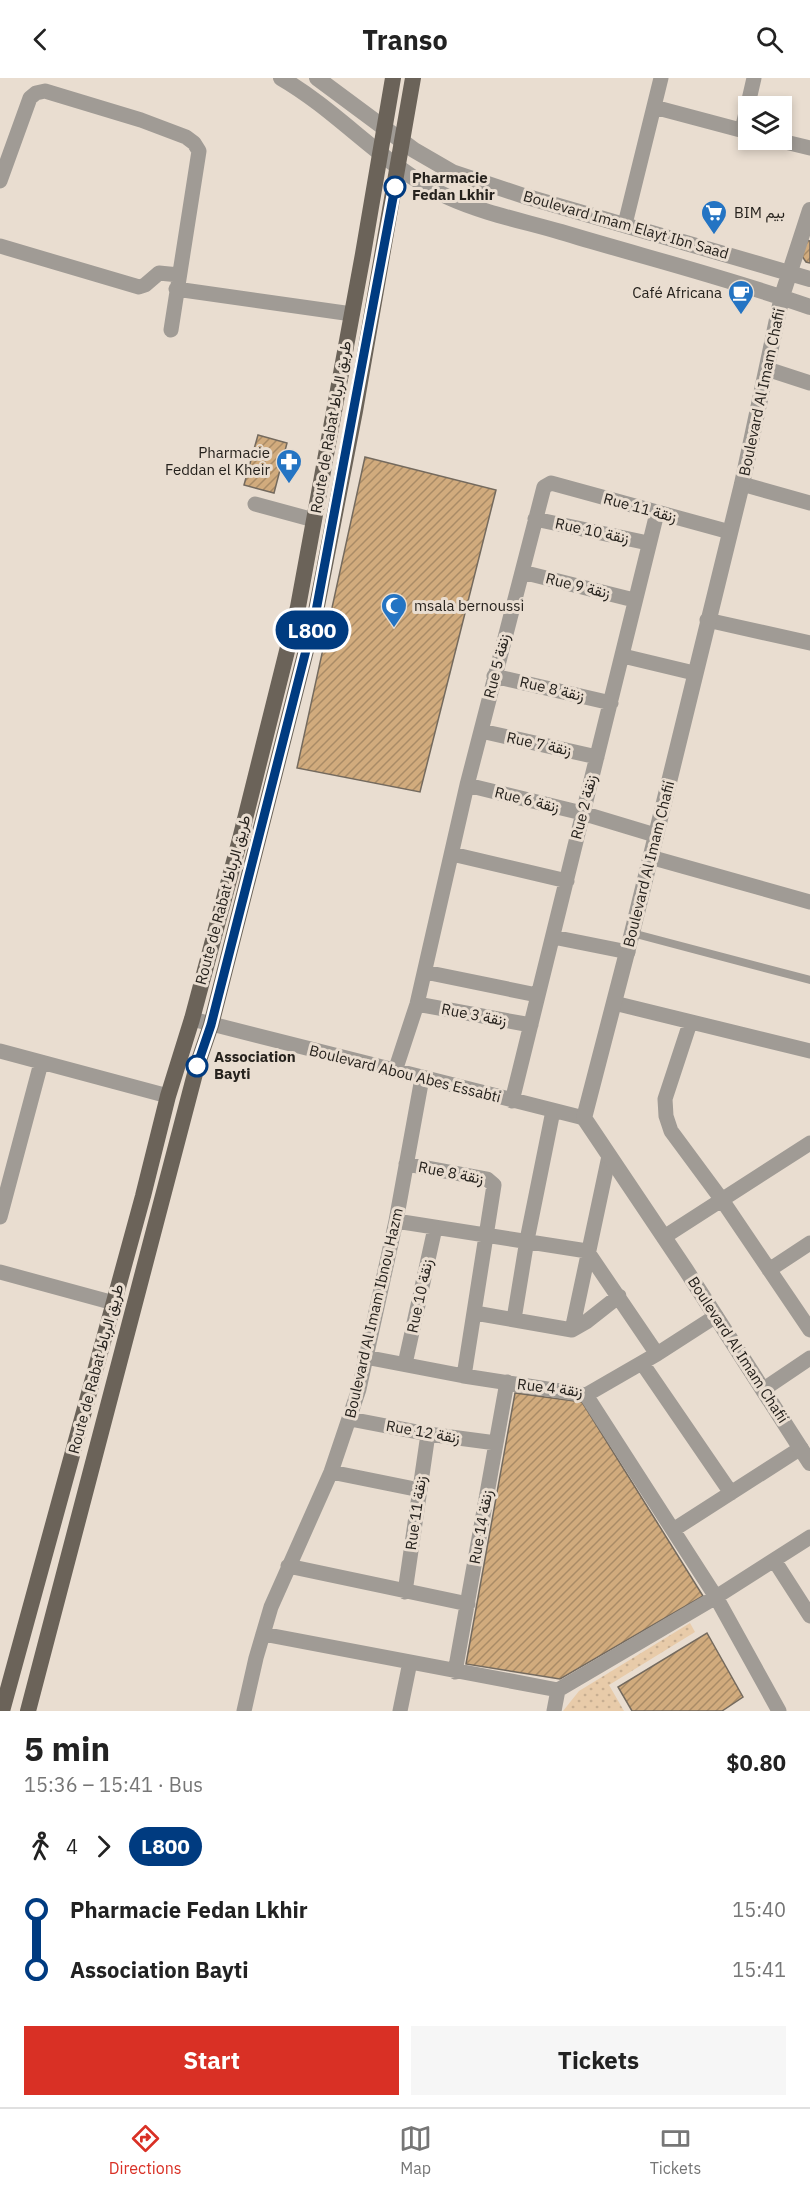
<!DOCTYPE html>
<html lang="en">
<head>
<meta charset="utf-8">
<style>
  body { margin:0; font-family:"IBM Plex Sans",Vazirmatn,sans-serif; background:#f6f6f6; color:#222; height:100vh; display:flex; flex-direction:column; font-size:22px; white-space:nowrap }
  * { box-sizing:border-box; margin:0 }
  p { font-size:20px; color:#767676 }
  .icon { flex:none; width:33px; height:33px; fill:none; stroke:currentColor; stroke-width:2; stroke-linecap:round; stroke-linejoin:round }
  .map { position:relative; height:1633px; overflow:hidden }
  .details { display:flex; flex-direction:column; background:#fff; flex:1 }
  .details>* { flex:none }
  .badge { padding:0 12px; border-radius:20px; font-size:21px; line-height:39px }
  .buttons { position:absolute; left:738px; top:18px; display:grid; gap:12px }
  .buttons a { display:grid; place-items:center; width:54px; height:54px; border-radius:0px; background:#fff; box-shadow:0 3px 9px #0003; font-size:30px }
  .map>.badge { position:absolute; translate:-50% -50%; box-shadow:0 0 0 3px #fff }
  .legs { display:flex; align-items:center; gap:9px; height:66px; padding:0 24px; font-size:20px }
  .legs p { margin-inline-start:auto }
  .summary { display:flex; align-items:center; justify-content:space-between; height:102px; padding:0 24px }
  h1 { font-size:33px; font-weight:800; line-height:45px }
  .button { display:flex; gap:12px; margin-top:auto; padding:12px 24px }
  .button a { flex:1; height:69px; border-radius:0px; background:#d93025; color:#fff; font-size:24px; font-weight:800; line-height:69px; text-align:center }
  .button a+a { background:#f6f6f6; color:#222 }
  ul { padding:0 24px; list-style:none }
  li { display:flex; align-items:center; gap:21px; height:60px; font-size:22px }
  li i { display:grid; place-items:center; width:9px; height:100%; margin:0 8px; background:currentColor }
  li i::after { content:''; width:15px; height:15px; margin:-8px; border:4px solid; border-radius:50%; background:#fff }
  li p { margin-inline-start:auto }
  li:first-child i { background:linear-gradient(#0000 50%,currentColor 0) }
  li:last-child i { background:linear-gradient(currentColor 50%,#0000 0) }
  header { display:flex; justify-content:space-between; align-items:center; height:78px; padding:0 24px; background:#fff; font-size:27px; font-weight:800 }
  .tabs { display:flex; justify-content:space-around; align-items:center; height:84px; border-top:2px solid #e0e0e0; background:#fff; font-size:16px; color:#767676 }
  .tabs a { display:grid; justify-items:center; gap:3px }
  .tabs .current { color:#d93025 }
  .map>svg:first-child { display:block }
</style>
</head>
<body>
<header><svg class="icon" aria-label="back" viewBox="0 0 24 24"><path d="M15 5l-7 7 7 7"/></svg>Transo<svg class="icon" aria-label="search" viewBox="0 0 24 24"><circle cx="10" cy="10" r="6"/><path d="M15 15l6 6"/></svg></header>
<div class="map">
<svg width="810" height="1633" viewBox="0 0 810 1633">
  <defs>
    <pattern id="park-dots" width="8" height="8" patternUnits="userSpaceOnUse" patternTransform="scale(1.5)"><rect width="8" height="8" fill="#e8cba9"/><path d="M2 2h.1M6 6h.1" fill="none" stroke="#c7ae91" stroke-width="1.8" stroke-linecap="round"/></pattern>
    <pattern id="building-hatch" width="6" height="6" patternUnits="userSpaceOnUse" patternTransform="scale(1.5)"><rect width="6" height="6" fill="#d1ab7d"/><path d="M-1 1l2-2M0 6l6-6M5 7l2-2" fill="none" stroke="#a98b66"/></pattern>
  </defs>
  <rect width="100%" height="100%" fill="#e9ddd0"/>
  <path fill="url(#park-dots)" d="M690 1545 695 1554 609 1607 624 1633H563L579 1613Z"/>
  <path fill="url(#building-hatch)" stroke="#746a5e" stroke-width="1.5" d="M802 161 810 163V185L806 184 800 175Z
    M258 357 287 365 274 415 244 407Z
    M365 379 496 412 420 714 297 690Z
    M515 1315 582 1324 703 1518 560 1601 466 1586Z
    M707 1555 743 1619 722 1633H632L618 1609Z"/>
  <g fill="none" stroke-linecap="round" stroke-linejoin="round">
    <path stroke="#a09b95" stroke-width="8" d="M632 855 810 902"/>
    <path stroke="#a09b95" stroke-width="15" d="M654 29 748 54
      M742 52 754 0
      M777 62 810 70
      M0 103 30 20 36 15 45 13 141 42 186 59 194 65 199 73 171 252
      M625 146 661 0
      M0 168 139 209 145 207 159 195 179 197
      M176 211 352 236
      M767 291 810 305
      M742 406 810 425
      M255 426 314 442
      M535 441 648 465
      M522 494 634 522
      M707 542 810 565
      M623 578 694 595
      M494 598 611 625
      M481 653 597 679
      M467 707 582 735 655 757
      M452 776 567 803
      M650 779 810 824
      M553 859 628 874
      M425 894 537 917
      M614 925 810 973
      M417 926 531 947
      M192 941 584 1040
      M690 945 665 1021 666 1038 671 1053 722 1122 810 1252
      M0 973 168 1018
      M395 993 417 926 467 707 544 409 551 405 730 454
      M512 1023 657 435
      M406 1086 487 1101 494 1107 464 1298
      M0 1139 41 985
      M396 1143 587 1173 657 1276
      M664 1159 810 1065
      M769 1192 810 1165
      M0 1194 114 1225
      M475 1235 572 1252 586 1244 619 1218
      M514 1241 527 1162 553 1033
      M572 1252 609 1078
      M365 1279 464 1298 586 1317 657 1276 716 1238
      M642 1285 731 1415
      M405 1286 435 1150
      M764 1311 810 1280
      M586 1317 716 1519 779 1633
      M350 1341 428 1356 496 1365
      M331 1394 420 1412
      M673 1452 801 1370
      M774 1482 810 1538
      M288 1488 468 1526
      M405 1514 428 1356
      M263 1556 558 1612 716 1519 810 1459
      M455 1594 507 1304
      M244 1633 256 1580 271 1529 331 1394 359 1311 396 1143 422 1000
      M400 1633 410 1584
      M554 1633 558 1612"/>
    <path stroke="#a09b95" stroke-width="16" d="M281 0C340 34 385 90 448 119 483 135 523 143 561 154 644 179 728 200 810 229
      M317 0 414 72 452 94 524 118 810 201
      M810 132 782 218 742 406 632 855 584 1040 686 1192 810 1385"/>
    <path stroke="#6b6359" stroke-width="16" d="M2 1633 143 1118 168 1018 192 941 240 761 298 529 363 176 393 0
      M28 1633 197 988 211 947 316 533 355 333 413 0"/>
  </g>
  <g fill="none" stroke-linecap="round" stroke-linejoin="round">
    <defs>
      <path id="line-1" d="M197 988 211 947 316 533 395 109"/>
    </defs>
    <use href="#line-1" stroke="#fff" stroke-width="14"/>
    <use href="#line-1" stroke="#003b80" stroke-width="9"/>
  </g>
  <defs>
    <symbol id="supermarket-pin" viewBox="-11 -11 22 30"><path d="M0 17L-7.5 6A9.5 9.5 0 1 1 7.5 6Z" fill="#2474c3" stroke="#e9ddd0"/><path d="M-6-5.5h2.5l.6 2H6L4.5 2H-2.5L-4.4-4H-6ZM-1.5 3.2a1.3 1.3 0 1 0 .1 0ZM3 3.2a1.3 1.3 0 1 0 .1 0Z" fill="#fff"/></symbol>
    <symbol id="cafe-pin" viewBox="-11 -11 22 30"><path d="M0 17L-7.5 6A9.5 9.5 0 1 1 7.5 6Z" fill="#2474c3" stroke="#e9ddd0"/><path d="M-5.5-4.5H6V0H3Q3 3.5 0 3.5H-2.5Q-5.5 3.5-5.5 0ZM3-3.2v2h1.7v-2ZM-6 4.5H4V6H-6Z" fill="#fff"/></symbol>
    <symbol id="pharmacy-pin" viewBox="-11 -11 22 30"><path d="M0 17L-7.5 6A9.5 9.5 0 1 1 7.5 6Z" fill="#2474c3" stroke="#e9ddd0"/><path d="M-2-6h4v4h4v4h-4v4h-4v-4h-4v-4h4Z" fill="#fff"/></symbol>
    <symbol id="mosque-pin" viewBox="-11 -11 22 30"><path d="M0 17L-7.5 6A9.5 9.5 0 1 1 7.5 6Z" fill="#2474c3" stroke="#e9ddd0"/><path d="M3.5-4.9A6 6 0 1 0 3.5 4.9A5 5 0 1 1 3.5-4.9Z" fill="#fff"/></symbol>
  </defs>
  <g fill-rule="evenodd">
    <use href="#supermarket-pin" x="699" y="120" width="30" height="40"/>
    <use href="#cafe-pin" x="726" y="200" width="30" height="40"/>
    <use href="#pharmacy-pin" x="274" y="369" width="30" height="40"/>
    <use href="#mosque-pin" x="379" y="513" width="30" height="40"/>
  </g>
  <g fill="#fff" stroke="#003b80" stroke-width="3">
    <circle cx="395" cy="109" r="10"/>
    <circle cx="197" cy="988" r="10"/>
  </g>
  <g text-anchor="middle" stroke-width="6" stroke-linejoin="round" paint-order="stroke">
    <g font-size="15" font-weight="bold" fill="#26221d" stroke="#e9ddd0" text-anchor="start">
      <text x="412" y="105">Pharmacie<tspan x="412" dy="17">Fedan Lkhir</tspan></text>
      <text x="214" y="984">Association<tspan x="214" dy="17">Bayti</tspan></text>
    </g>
    <g font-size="15" fill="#26221d" stroke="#e9ddd0" text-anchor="start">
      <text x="734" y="140">BIM بيم</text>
      <text x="722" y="220" text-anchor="end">Café Africana</text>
      <text x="270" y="380" text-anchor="end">Pharmacie<tspan x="270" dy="17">Feddan el Kheir</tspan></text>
      <text x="414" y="533">msala bernoussi</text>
    </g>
    <g font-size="15" fill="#26221d" stroke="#e9ddd0">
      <text transform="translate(626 147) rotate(16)" y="5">Boulevard Imam Elayt Ibn Saad</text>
      <text transform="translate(762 314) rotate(-78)" y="5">Boulevard Al Imam Chafii</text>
      <text transform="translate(331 349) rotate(-80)" y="5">Route de Rabat طريق الرباط</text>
      <text transform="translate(640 430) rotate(15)" y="5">Rue 11 زنقة</text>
      <text transform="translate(592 453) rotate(12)" y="5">Rue 10 زنقة</text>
      <text transform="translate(578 508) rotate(14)" y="5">Rue 9 زنقة</text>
      <text transform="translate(497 588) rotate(-76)" y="5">Rue 5 زنقة</text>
      <text transform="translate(552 611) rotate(13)" y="5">Rue 8 زنقة</text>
      <text transform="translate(539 666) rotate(12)" y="5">Rue 7 زنقة</text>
      <text transform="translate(527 722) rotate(14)" y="5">Rue 6 زنقة</text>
      <text transform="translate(584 729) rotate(-76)" y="5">Rue 2 زنقة</text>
      <text transform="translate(649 786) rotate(-76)" y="5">Boulevard Al Imam Chafii</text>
      <text transform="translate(223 822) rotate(-75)" y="5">Route de Rabat طريق الرباط</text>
      <text transform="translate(474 937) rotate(11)" y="5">Rue 3 زنقة</text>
      <text transform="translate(405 996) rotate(14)" y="5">Boulevard Abou Abes Essabti</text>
      <text transform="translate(451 1095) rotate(11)" y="5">Rue 8 زنقة</text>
      <text transform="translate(420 1218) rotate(-78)" y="5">Rue 10 زنقة</text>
      <text transform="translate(374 1235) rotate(-77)" y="5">Boulevard Al Imam Ibnou Hazm</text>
      <text transform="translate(738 1272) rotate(57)" y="5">Boulevard Al Imam Chafii</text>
      <text transform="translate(96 1291) rotate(-75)" y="5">Route de Rabat طريق الرباط</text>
      <text transform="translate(550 1310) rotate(7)" y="5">Rue 4 زنقة</text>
      <text transform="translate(423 1354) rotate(10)" y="5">Rue 12 زنقة</text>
      <text transform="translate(416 1435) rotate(-82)" y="5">Rue 11 زنقة</text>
      <text transform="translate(481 1449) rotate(-80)" y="5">Rue 14 زنقة</text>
    </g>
  </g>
</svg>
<div class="buttons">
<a><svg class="icon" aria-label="layers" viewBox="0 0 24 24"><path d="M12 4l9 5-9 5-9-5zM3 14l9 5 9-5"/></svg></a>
</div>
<b class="badge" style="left:312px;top:552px;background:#003b80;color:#fff">L800</b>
</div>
<section class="details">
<div class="summary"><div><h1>5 min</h1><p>15:36 – 15:41 · Bus</p></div><b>$0.80</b></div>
<div class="legs"><svg class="icon" aria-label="walk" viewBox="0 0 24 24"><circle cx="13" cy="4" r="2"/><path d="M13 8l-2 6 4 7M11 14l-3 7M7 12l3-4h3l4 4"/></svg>4<svg class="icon" aria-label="forward" viewBox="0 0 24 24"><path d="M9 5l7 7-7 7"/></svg><b class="badge" style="background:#003b80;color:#fff">L800</b></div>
<ul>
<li><i style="color:#003b80"></i><b>Pharmacie Fedan Lkhir</b><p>15:40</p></li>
<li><i style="color:#003b80"></i><b>Association Bayti</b><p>15:41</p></li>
</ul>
<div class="button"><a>Start</a><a>Tickets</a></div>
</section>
<nav class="tabs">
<a class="current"><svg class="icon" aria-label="directions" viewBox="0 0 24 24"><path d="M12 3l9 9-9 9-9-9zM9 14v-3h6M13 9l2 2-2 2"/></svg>Directions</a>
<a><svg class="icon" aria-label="map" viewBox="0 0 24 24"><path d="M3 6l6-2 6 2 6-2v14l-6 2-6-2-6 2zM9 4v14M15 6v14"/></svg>Map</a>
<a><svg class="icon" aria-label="tickets" viewBox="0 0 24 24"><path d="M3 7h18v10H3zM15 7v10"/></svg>Tickets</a>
</nav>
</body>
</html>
